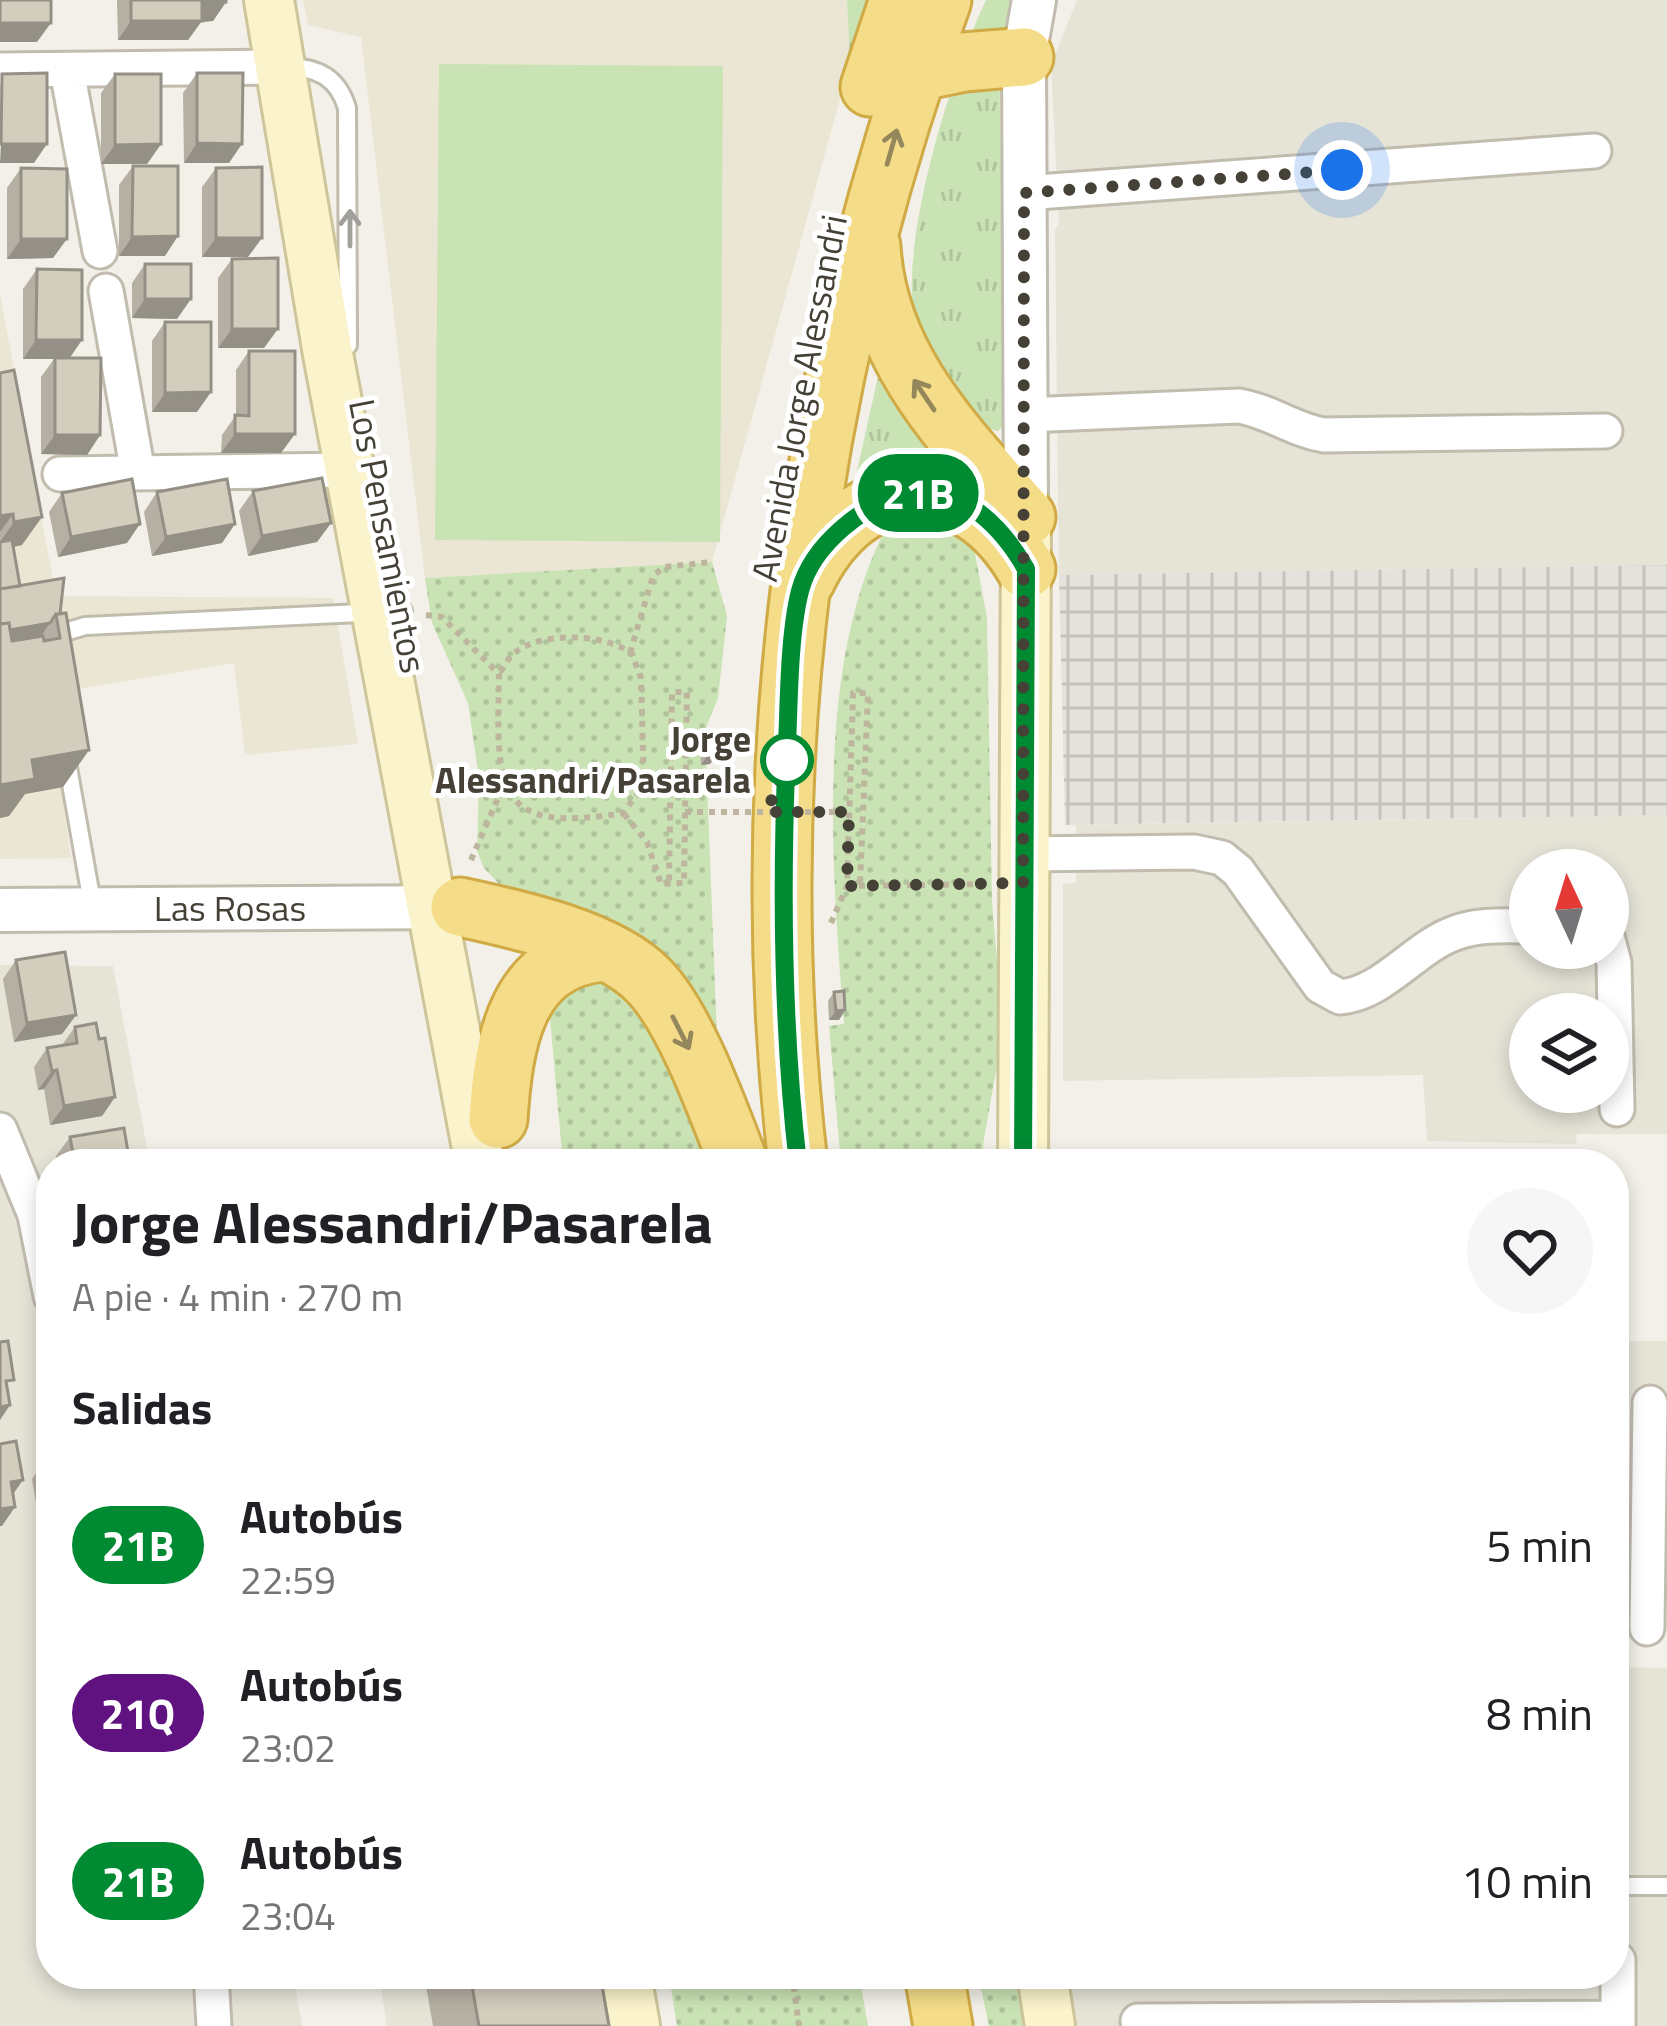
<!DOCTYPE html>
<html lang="es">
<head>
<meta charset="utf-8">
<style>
  body { margin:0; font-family:"Titillium Web",sans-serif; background:#f6f6f6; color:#202124; height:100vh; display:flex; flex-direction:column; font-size:45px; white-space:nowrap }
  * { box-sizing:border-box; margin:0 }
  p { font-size:39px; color:#757577 }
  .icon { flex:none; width:66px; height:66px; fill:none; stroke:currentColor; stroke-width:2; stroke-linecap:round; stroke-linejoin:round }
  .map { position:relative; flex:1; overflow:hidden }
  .sheet { position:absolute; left:36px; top:1149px; width:1593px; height:840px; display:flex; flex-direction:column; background:#fff; border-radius:48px; box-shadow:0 6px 18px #0003 }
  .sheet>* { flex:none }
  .badge { padding:0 24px; border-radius:39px; font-size:42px; line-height:78px }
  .needle { width:78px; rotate:356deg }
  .fabs { position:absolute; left:1509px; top:849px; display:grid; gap:24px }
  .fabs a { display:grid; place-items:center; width:120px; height:120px; border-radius:50%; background:#fff; box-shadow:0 6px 18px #0003; font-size:60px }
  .you { position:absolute; width:60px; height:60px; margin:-30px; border:9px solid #fff; border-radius:50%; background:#1a73e8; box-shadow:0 0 0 18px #1a73e833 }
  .map>.badge { position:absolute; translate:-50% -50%; box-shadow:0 0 0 6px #fff }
  h2 { padding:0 36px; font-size:45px; line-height:108px }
  .round { display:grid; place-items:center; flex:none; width:126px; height:126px; border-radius:63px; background:#f6f6f6 }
  .overview { display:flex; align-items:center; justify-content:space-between; height:204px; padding:0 36px }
  h1 { font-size:57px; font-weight:700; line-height:90px }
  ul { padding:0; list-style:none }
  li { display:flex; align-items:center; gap:36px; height:168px; padding:0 36px }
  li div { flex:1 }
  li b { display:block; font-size:45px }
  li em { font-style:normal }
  li .badge { min-width:132px; font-weight:700; text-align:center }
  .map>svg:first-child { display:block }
</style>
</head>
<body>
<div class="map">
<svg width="1667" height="2026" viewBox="0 0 1667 2026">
  <defs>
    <pattern id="industrial-grid" width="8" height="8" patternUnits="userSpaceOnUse" patternTransform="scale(3)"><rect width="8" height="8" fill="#e5e2dd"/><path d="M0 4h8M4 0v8" fill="none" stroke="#c6c3be"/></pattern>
    <pattern id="grass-tufts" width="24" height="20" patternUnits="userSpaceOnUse" patternTransform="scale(3)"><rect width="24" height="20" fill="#cae3b4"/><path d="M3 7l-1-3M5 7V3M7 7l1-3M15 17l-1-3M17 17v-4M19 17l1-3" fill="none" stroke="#afc49b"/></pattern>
    <pattern id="park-dots" width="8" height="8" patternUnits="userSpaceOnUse" patternTransform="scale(3)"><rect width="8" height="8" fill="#cae3b4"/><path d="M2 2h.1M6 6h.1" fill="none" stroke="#afc49b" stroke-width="1.8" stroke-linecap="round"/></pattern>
  </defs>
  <rect width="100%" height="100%" fill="#f2f0e8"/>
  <path fill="#e6e3d7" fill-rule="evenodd" d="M1077 0H1667V565L1059 575 1055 229 1059 225 1051 65Z
    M1667 815V1134H1577L1576 1144 1427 1141 1423 1075 1063 1081V884L1076 883V825ZM1530 870H1608V948H1530ZM1530 1014H1608V1092H1530Z
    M0 965 113 966 150 1164H51V1974H293L302 2026H0Z
    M1614 1341H1667V1598L1614 1600Z
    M1614 1667 1667 1668V2026H1071L1067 1974H1614Z
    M379 1974H572L580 2026H387Z"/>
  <path fill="url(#industrial-grid)" d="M1667 565V815L1065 825 1059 575Z"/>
  <path fill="#eae6d3" d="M303 0H847L850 63 712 562 425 578 361 37 308 25Z
    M0 294 56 596 333 598 358 744 245 755 234 663 48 694 71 858 0 859Z"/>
  <path fill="url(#grass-tufts)" d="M847 0H869L850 63Z
    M986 0H1016L999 44 1005 424 998 431C976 427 964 405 953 387 942 370 925 351 918 332 892 261 953 68 986 0Z
    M879 372 963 473 851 498Z"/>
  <path fill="url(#park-dots)" d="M930 508 974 548 987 618 992 902 1003 1032 983 1144 984 1164H841L829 1026 844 1024C832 872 814 662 888 524Z
    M712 562 727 616 718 698 705 730 717 1039 513 899 484 868 477 851 479 778 468 703 432 623 425 578Z
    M574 977 633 983 716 1164H563L550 1018 553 1005Z
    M669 1974H859L868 2026H677Z
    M978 1974H1022L1029 2026H989Z"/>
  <path fill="#cae3b4" d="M439 64 723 66 720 542 435 540Z"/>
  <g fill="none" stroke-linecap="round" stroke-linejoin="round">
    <defs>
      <path id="service" d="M287 67C318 67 338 78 347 108L348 345
        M56 643 65 632 85 626 403 611
        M66 756 93 908
        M1614 1886H1667"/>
      <path id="minor" d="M0 70 281 67
        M67 70 100 251
        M1024 193 1594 151
        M106 291 138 473
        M1026 415 1239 406C1270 411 1293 430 1324 435L1605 431
        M60 474 349 470
        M1023 854 1194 852 1222 858 1238 871 1320 986 1340 997C1383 994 1415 947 1455 933 1478 924 1505 926 1530 926
        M1608 940 1614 963 1617 1109
        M0 1130 35 1215 51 1296
        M1647 1628 1650 1403
        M1618 1960V2026
        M211 1974 214 2026
        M1138 2021 1618 2018"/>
      <path id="tertiary" d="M1026 517 1024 57 1034 0
        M0 910 460 907"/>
      <path id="secondary" d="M269 0 328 354 480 1164
        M1023 1164 1026 533
        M626 1974 635 2026
        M1042 1974 1050 2026"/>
      <path id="trunk" d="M916 72 964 62 1024 57
        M870 87 899 0
        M871 246C877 359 955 436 1026 517
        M805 581C856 473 965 463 1026 569
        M460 907C516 919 609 939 649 981 686 1019 719 1113 739 1164
        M498 1119C503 1046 514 960 603 952
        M798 1164C752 773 807 369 942 0
        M934 1974 943 2026"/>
    </defs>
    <use href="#service" stroke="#c0bcae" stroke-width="22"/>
    <use href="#minor" stroke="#c0bcae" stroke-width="39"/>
    <use href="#tertiary" stroke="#c0bcae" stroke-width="48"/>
    <use href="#secondary" stroke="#cec59b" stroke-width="54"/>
    <use href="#trunk" stroke="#d0aa45" stroke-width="63"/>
    <path stroke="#beb59e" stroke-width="6" stroke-dasharray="6 6" stroke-linecap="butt" d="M426 615 442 617 499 674C497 788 492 835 623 813L644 785 641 678 632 654C608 634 544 631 517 651 509 656 504 667 499 674
      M630 653 653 576 664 567 712 562
      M624 814 647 842 661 884 684 883 687 692H672L669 883
      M471 860 505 782
      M847 886 987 884
      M831 923 847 886 853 693H868L860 886
      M792 1974 799 2026"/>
    <use href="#service" stroke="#fff" stroke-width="16"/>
    <use href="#minor" stroke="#fff" stroke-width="33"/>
    <use href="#tertiary" stroke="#fff" stroke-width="42"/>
    <use href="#secondary" stroke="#faf3cb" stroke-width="48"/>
    <use href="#trunk" stroke="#f4dc89" stroke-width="57"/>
    <path stroke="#beb59e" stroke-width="6" stroke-dasharray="6 6" stroke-linecap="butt" d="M685 812H849"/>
  </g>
  <path fill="#b5b0a3" d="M117 0H226V2L213 21 201 22 188 40H118Z
    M197 73 229 163H184L183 93Z
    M115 74 161 144 147 164H101V93Z
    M133 166 165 256H119V185Z
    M21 168 53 258 7 259V188Z
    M216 168 248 257H202V187Z
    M232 259 264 348H218V278Z
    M145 264 177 319 132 318V283Z
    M37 269 100 435 87 455 41 454V377L54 359H23V289Z
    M165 322 197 412H152V341Z
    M249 351 281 453H221L222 435 236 415V370Z
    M0 373 22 545 13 547 20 586 60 614 89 750 63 787 25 794 9 816 0 818Z
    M253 491 331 523 317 542 248 556 239 511Z
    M157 492 222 543 152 556 144 512Z
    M62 493 127 543 58 557 49 512Z
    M707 736 717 755 710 764 701 765 700 746Z
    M16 960 76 1015 62 1034 14 1042 3 979Z
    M834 992 845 1010 839 1020H829L828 1001Z
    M75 1027 99 1039 115 1097 102 1116 50 1125 44 1089 38 1090 34 1067 47 1048 62 1045Z
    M70 1137 130 1164H58L56 1156Z
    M51 1458V1537L42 1539 32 1479 46 1459Z
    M424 1974H600L609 2026H433Z"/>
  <path fill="#949085" d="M226 2 213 21 201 22 188 40H118L131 21 202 3Z
    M0 23H51L37 42H0Z
    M197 143 242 144 229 163H184Z
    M1 144H47L34 163H0Z
    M161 144 147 164H101L115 145Z
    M178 236 165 256H119L132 237Z
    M216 238H262L248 257H202Z
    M21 239H67L53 258 7 259Z
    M145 299H191L177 319 132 318Z
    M232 329H278L264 348H218Z
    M36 340H82L69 359H23Z
    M211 392 197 412H152L165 393Z
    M235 434H295L281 453H221Z
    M55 435H100L87 455 41 454Z
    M13 514 0 532V516Z
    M42 517 22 545 0 550V542L14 522Z
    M331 523 317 542 248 556 262 536Z
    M140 524 127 543 58 557 71 537Z
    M235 524 222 543 152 556 166 537Z
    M50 623 30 652 0 657V632Z
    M89 750 63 787 25 794 9 816 0 818V785L32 760Z
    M708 755H717L710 764 701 765Z
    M845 1010 839 1020H829L836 1011Z
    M76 1015 62 1034 14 1042 27 1023Z
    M57 1070 44 1089 38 1090 52 1071Z
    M115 1097 102 1116 50 1125 64 1106Z
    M10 1405 0 1420V1407Z
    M23 1480 9 1500 11 1482Z
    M15 1507 2 1526H0V1509Z
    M51 1527V1537L42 1539Z"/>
  <path fill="#d3cdbe" stroke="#949085" stroke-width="3" d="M0 0H51V23H0Z
    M131 0H226V2L202 3V21H131Z
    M47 73V144H1L2 74Z
    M197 73H243L242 144 197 143Z
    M115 74H161V144L115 145Z
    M133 166H178V236L132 237Z
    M262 167V238H216V168Z
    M21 168 67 169V239H21Z
    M278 258V329H232V259Z
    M145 264H191V299H145Z
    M37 269 82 270V340H36Z
    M165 322H211V392L165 393Z
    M249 351H295V434H235V415L249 416Z
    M55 358H101L100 435H55Z
    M14 370 42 517 14 522 13 514 0 516V373Z
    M322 478 331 523 262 536 253 491Z
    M132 479 140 524 71 537 62 493Z
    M227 479 235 524 166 537 157 492Z
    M12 540 20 586 0 589V542Z
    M64 578 60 614H56L50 623 10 630 9 623 0 624V589Z
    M66 613 89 750 32 760 35 779 0 785V624L9 623 12 641 43 636 44 641 60 638 56 614Z
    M707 736H716L717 755H708Z
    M65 952 76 1015 27 1023 16 960Z
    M844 991 845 1010 836 1011 834 992Z
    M96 1023 99 1039 105 1038 115 1097 64 1106 57 1070 52 1071 47 1048 77 1043 75 1027Z
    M124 1128 130 1164H75L70 1137Z
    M8 1341 14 1380 6 1381 10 1405 0 1407V1342Z
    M16 1441 23 1480 11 1482 15 1507 0 1509V1444Z
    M51 1458V1491L46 1459Z
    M470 1974H600L609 2026H479Z"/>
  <defs><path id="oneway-shaft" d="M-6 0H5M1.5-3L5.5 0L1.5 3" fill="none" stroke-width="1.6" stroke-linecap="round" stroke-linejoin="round" transform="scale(3)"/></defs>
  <g stroke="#94875c">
    <use href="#oneway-shaft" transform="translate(892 147) rotate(-74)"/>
    <use href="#oneway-shaft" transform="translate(924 395) rotate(-124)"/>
    <use href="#oneway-shaft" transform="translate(681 1033) rotate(63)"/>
  </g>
  <use stroke="#a2a09b" href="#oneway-shaft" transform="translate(350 228) rotate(-90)"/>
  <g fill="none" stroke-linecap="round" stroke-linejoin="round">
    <defs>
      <path id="line" d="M798 1164C782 1026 781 885 787 746 789 701 789 634 800 591 812 545 865 501 912 493 962 484 1004 530 1026 569L1023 1164"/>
    </defs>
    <use href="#line" stroke="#fff" stroke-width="27"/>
    <use href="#line" stroke="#008a32" stroke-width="18"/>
    <path stroke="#454137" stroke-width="12" stroke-dasharray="0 21.6" d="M787 760 767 812H849L847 886 1023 883 1024 193 1342 170"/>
  </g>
  <circle fill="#fff" stroke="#008a32" stroke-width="6" cx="787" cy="760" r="24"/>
  <g text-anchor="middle" stroke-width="10" stroke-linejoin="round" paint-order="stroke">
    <g font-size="36" fill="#454137" stroke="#fff">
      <text transform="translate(799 398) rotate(-79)" y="13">Avenida Jorge Alessandri</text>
      <text transform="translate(388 536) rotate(79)" y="13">Los Pensamientos</text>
      <text x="230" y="921">Las Rosas</text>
    </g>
    <g font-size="36" font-weight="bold" fill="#454137" stroke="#fff" text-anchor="end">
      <text x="751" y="752">Jorge<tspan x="751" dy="41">Alessandri/Pasarela</tspan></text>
    </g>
  </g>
</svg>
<div class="fabs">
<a><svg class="needle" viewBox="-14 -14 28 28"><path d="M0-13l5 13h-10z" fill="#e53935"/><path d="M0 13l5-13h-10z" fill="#757577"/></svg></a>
<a><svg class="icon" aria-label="layers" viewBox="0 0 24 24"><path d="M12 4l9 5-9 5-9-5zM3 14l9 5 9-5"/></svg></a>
</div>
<div class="you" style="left:1342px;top:170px"></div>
<b class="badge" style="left:918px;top:493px;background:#008a32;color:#fff">21B</b>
<section class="sheet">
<div class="overview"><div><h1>Jorge Alessandri/Pasarela</h1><p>A pie · 4 min · 270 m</p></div><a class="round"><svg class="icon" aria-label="heart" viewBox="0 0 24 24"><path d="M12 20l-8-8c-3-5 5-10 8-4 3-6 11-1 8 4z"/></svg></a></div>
<h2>Salidas</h2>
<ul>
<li><span class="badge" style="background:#008a32;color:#fff">21B</span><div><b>Autobús</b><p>22:59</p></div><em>5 min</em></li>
<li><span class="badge" style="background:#5f1280;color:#fff">21Q</span><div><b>Autobús</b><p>23:02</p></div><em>8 min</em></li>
<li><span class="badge" style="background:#008a32;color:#fff">21B</span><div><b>Autobús</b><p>23:04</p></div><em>10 min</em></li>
</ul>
</section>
</div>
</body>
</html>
